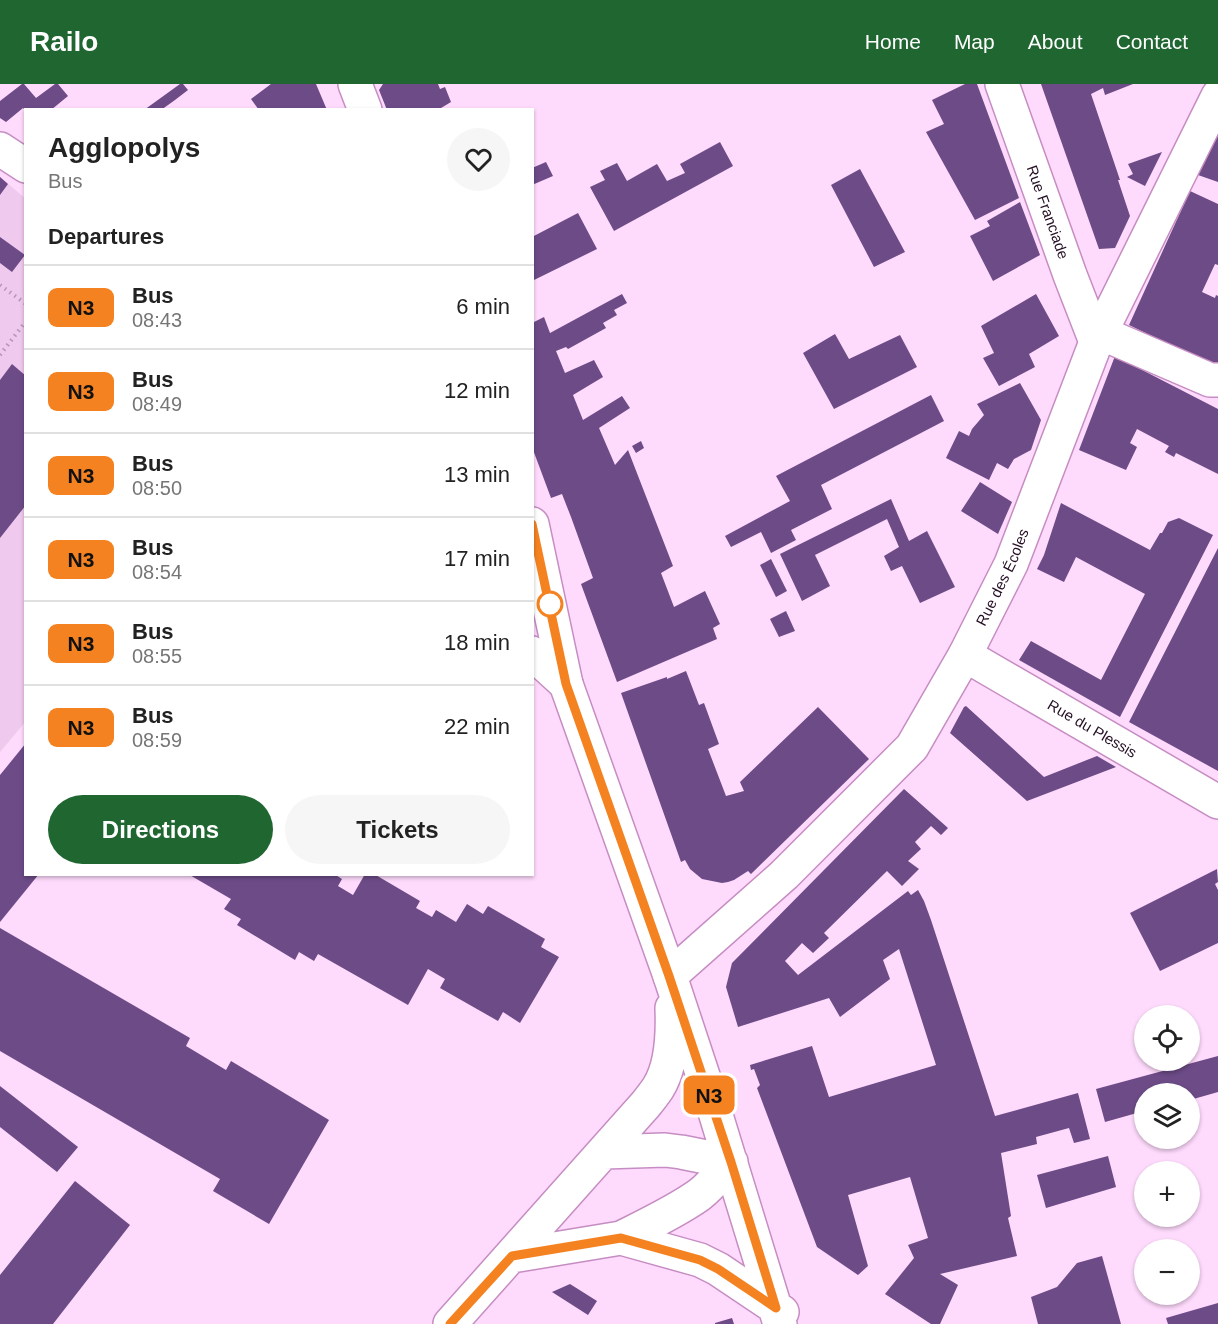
<!DOCTYPE html>
<html lang="en">
<head>
<meta charset="utf-8">
<style>
  body { margin:0; font-family:Arial,sans-serif; background:#f6f6f6; color:#222; height:100vh; display:flex; flex-direction:column; font-size:22px; white-space:nowrap }
  * { box-sizing:border-box; margin:0 }
  p { font-size:20px; color:#767676 }
  .icon { flex:none; width:33px; height:33px; fill:none; stroke:currentColor; stroke-width:2; stroke-linecap:round; stroke-linejoin:round }
  .map { position:relative; flex:1; overflow:hidden }
  .details { position:absolute; left:24px; top:24px; width:510px; height:768px; display:flex; flex-direction:column; background:#fff; border-radius:0px; box-shadow:0 2px 4px #0004 }
  .details>* { flex:none }
  .badge { padding:0 12px; border-radius:9px; font-size:21px; line-height:39px }
  .fabs { position:absolute; left:1134px; top:921px; display:grid; gap:12px }
  .fabs a { display:grid; place-items:center; width:66px; height:66px; border-radius:50%; background:#fff; box-shadow:0 2px 4px #0004; font-size:30px }
  .map>.badge { position:absolute; translate:-50% -50%; box-shadow:0 0 0 3px #fff }
  h2 { padding:0 24px; font-size:22px; line-height:54px }
  .round { display:grid; place-items:center; flex:none; width:63px; height:63px; border-radius:32px; background:#f6f6f6 }
  .head { display:flex; align-items:center; justify-content:space-between; height:102px; padding:0 24px }
  h1 { font-size:28px; font-weight:700; line-height:45px }
  .primary-button { display:flex; gap:12px; margin-top:auto; padding:12px 24px }
  .primary-button a { flex:1; height:69px; border-radius:36px; background:#206631; color:#fff; font-size:24px; font-weight:700; line-height:69px; text-align:center }
  .primary-button a+a { background:#f6f6f6; color:#222 }
  ul { padding:0; list-style:none }
  li { display:flex; align-items:center; gap:18px; height:84px; padding:0 24px; border-top:2px solid #e0e0e0 }
  li div { flex:1 }
  li b { display:block; font-size:22px }
  li em { font-style:normal }
  li .badge { min-width:66px; font-weight:700; text-align:center }
  header { display:flex; align-items:center; gap:36px; box-sizing:border-box; height:84px; padding:0 30px; background:#206631; color:#fff }
  header strong { font-size:28px }
  nav { display:flex; gap:33px; margin-inline-start:auto; font-size:21px }
  .map>svg:first-child { display:block }
</style>
</head>
<body>
<header>
<strong>Railo</strong>
<nav><a>Home</a><a>Map</a><a>About</a><a>Contact</a></nav>
</header>
<div class="map">
<svg width="1218" height="1240" viewBox="0 0 1218 1240">
  <rect width="100%" height="100%" fill="#fedafc"/>
  <path fill="#f0c9ee" d="M0 93 26 115V637L0 668Z"/>
  <path fill="#6c4b87" d="M22 0H24L36 14 55 0H58L68 12 51 26H25L23 24 6 38 0 34V17Z
    M180 0H183L188 6 175 16 161 26H144Z
    M271 0H316L327 26H259L251 15Z
    M383 0H438L440 5 445 3 451 18 441 24 442 26H387L379 6Z
    M965 0H977L1019 114 975 136 926 48 944 40 932 16Z
    M1041 0H1133L1105 11 1103 4 1091 10 1120 96H1118L1130 132 1115 164 1099 165Z
    M1218 48V98L1198 91Z
    M720 58 733 82 614 147 590 103 605 96 600 87 617 79 627 97 657 80 667 97 685 89 680 80Z
    M1162 68 1145 102 1127 93 1133 90 1128 80Z
    M546 78 553 92 532 101V84Z
    M860 85 905 168 874 183 831 101Z
    M0 93 8 100 0 111Z
    M1190 107 1218 120V181L1215 180 1202 208 1215 214 1216 211 1218 212V284L1129 241Z
    M1020 118 1040 171 993 197 970 152 990 142 987 137Z
    M578 129 597 165 532 197V153Z
    M0 153 25 171 12 188 0 179Z
    M622 210 627 219 614 226 617 231 603 239 606 244 568 265 566 263 556 267 565 289 594 276 603 293 573 311 583 336 622 312 630 324 599 344 615 381 628 366 673 482 661 489 674 523 705 507 720 540 713 544 717 555 617 598 581 500 593 494 571 433 562 410 551 414 532 363V239L544 233 550 249Z
    M1036 210 1059 252 1029 270 1035 283 999 302 983 274 994 269 981 242Z
    M835 250 849 275 900 251 917 283 834 325 803 269Z
    M1115 272 1218 325V390L1176 369 1174 373 1165 368 1169 362 1137 345 1130 359 1137 363 1126 386 1079 366Z
    M12 280 26 292V421L0 454V296Z
    M1020 299 1041 336 1031 366 1014 375 1008 385 997 379 989 396 946 374 959 347 969 352 972 345 984 331 977 320Z
    M931 311 944 337 821 401 832 425 791 446 796 456 771 469 761 448 731 463 725 452 790 417 776 392Z
    M641 357 644 364 636 369 632 362Z
    M980 398 1012 418 998 450 961 427Z
    M891 415 909 457 927 447 955 503 920 519 902 482 891 487 884 472 899 463 887 435 815 471 830 502 802 517 780 470Z
    M1061 419 1150 466 1160 449H1162L1168 438 1179 434 1213 451 1120 633 1019 576 1031 557 1101 596 1145 510 1076 473 1064 498 1037 485 1044 471Z
    M1218 464V687L1129 638Z
    M771 475 787 507 776 513 760 481Z
    M786 527 795 547 779 553 770 535Z
    M686 587 699 621 704 619 719 660 708 665 726 712 744 707 740 698 818 623 869 675 751 790 748 787 734 796 728 798 722 799 702 795 690 785 685 776 681 778 621 609 667 593V595Z
    M966 622 1044 693 1097 672 1116 683 1027 717 950 649 964 623Z
    M26 659V790H39L0 838V691Z
    M904 705 948 744 941 751 931 742 915 758 921 765 908 777 919 785 902 802 887 787 824 849 829 854 813 869 802 859 785 877 798 891 908 807 911 811 918 806 924 817 931 836 995 1032 1078 1009 1090 1055 1074 1059 1069 1044 1036 1053 1037 1060 1001 1069 1011 1132 1008 1134 1017 1172 940 1190 958 1201 940 1240H931L885 1210 914 1174 908 1161 928 1154 910 1093 848 1111 868 1182 858 1191 817 1163 757 1004 760 1001 754 985 751 986 750 981 812 962 829 1013 936 981 899 865 883 876 890 895 840 933 829 914 738 943 726 903 732 879Z
    M1217 785 1218 798 1215 800 1218 806V859L1160 887 1130 829Z
    M188 790H334L342 795 338 802 353 811 365 790H374L420 817 416 824 432 833 436 826 456 838 467 820 483 830 488 822 545 855 541 863 559 873 520 939 503 928 498 937 440 904 445 895 428 885 408 921 318 870 314 877 299 868 295 876 237 841 241 835 224 825 231 815Z
    M0 844 190 954 186 962 226 986 231 977 329 1036 269 1140 213 1107 220 1095 0 967Z
    M1218 972V1008L1190 1016V1010H1144V1027L1105 1038 1096 1005Z
    M0 1002 78 1063 57 1088 0 1043Z
    M1108 1072 1116 1103 1046 1124 1037 1091Z
    M75 1097 130 1141 53 1240H0V1191Z
    M1102 1172 1121 1240H1038L1031 1213 1057 1203 1077 1179Z
    M570 1200 597 1217 588 1231 552 1208Z
    M1218 1219V1240H1168L1166 1234Z
    M732 1234 734 1240H715V1239Z"/>
  <g fill="none" stroke-linecap="round" stroke-linejoin="round">
    <defs>
      <g id="minor">
        <path id="s1" d="M1002 0 1070 191 1096 258"/>
        <path d="M0 65 26 82"/>
        <path d="M1101 249 1210 296H1218"/>
        <path d="M532 569 566 600"/>
        <path id="s2" d="M965 571 1218 718"/>
        <path id="s3" d="M670 892 784 791 912 663 965 571 1011 480 1096 258 1218 12"/>
      </g>
      <path id="major" d="M355 0 365 26
        M532 440 566 600 670 892 715 1028 780 1240
        M604 1068 665 1066 681 1068 731 1078
        M621 1154C647 1141 675 1128 699 1111 711 1102 721 1089 731 1078
        M512 1172 621 1154 700 1176 718 1185 782 1228
        M450 1240 646 1020C650 1015 654 1010 658 1004 672 982 673 949 672 924"/>
    </defs>
    <use href="#minor" stroke="#c68dc3" stroke-width="36"/>
    <use href="#major" stroke="#c68dc3" stroke-width="36"/>
    <path stroke="#b596b4" stroke-width="4" stroke-dasharray="1.5 4.5" stroke-linecap="butt" d="M0 201 26 220
      M0 271 26 237"/>
    <use href="#minor" stroke="#fff" stroke-width="33"/>
    <use href="#major" stroke="#fff" stroke-width="33"/>
  </g>
  <g fill="none" stroke-linecap="round" stroke-linejoin="round">
    <defs>
      <path id="line" d="M450 1240 512 1172 621 1154 700 1176 718 1185 776 1224 731 1078 669 892 566 600 532 440"/>
    </defs>
    <use href="#line" stroke="#fff" stroke-width="14"/>
    <use href="#line" stroke="#f58220" stroke-width="9"/>
  </g>
  <circle fill="#fff" stroke="#f58220" stroke-width="3" cx="550" cy="520" r="12"/>
  <g text-anchor="middle" stroke-width="6" stroke-linejoin="round" paint-order="stroke">
    <g font-size="15" fill="#240e23" stroke="#fcf0fb">
      <text dy="5" stroke="none"><textPath href="#s1" startOffset="136">Rue Franciade</textPath></text>
      <text dy="5" stroke="none"><textPath href="#s3" startOffset="526">Rue des Écoles</textPath></text>
      <text dy="5" stroke="none"><textPath href="#s2" startOffset="147">Rue du Plessis</textPath></text>
    </g>
  </g>
</svg>
<div class="fabs">
<a><svg class="icon" aria-label="locate" viewBox="0 0 24 24"><circle cx="12" cy="12" r="6"/><path d="M12 2v4M12 18v4M2 12h4M18 12h4"/></svg></a>
<a><svg class="icon" aria-label="layers" viewBox="0 0 24 24"><path d="M12 4l9 5-9 5-9-5zM3 14l9 5 9-5"/></svg></a>
<a>+</a>
<a>−</a>
</div>
<b class="badge" style="left:709px;top:1011px;background:#f58220;color:#111">N3</b>
<section class="details">
<div class="head"><div><h1>Agglopolys</h1><p>Bus</p></div><a class="round"><svg class="icon" aria-label="heart" viewBox="0 0 24 24"><path d="M12 20l-8-8c-3-5 5-10 8-4 3-6 11-1 8 4z"/></svg></a></div>
<h2>Departures</h2>
<ul>
<li><span class="badge" style="background:#f58220;color:#111">N3</span><div><b>Bus</b><p>08:43</p></div><em>6 min</em></li>
<li><span class="badge" style="background:#f58220;color:#111">N3</span><div><b>Bus</b><p>08:49</p></div><em>12 min</em></li>
<li><span class="badge" style="background:#f58220;color:#111">N3</span><div><b>Bus</b><p>08:50</p></div><em>13 min</em></li>
<li><span class="badge" style="background:#f58220;color:#111">N3</span><div><b>Bus</b><p>08:54</p></div><em>17 min</em></li>
<li><span class="badge" style="background:#f58220;color:#111">N3</span><div><b>Bus</b><p>08:55</p></div><em>18 min</em></li>
<li><span class="badge" style="background:#f58220;color:#111">N3</span><div><b>Bus</b><p>08:59</p></div><em>22 min</em></li>
</ul>
<div class="primary-button"><a>Directions</a><a>Tickets</a></div>
</section>
</div>
</body>
</html>
